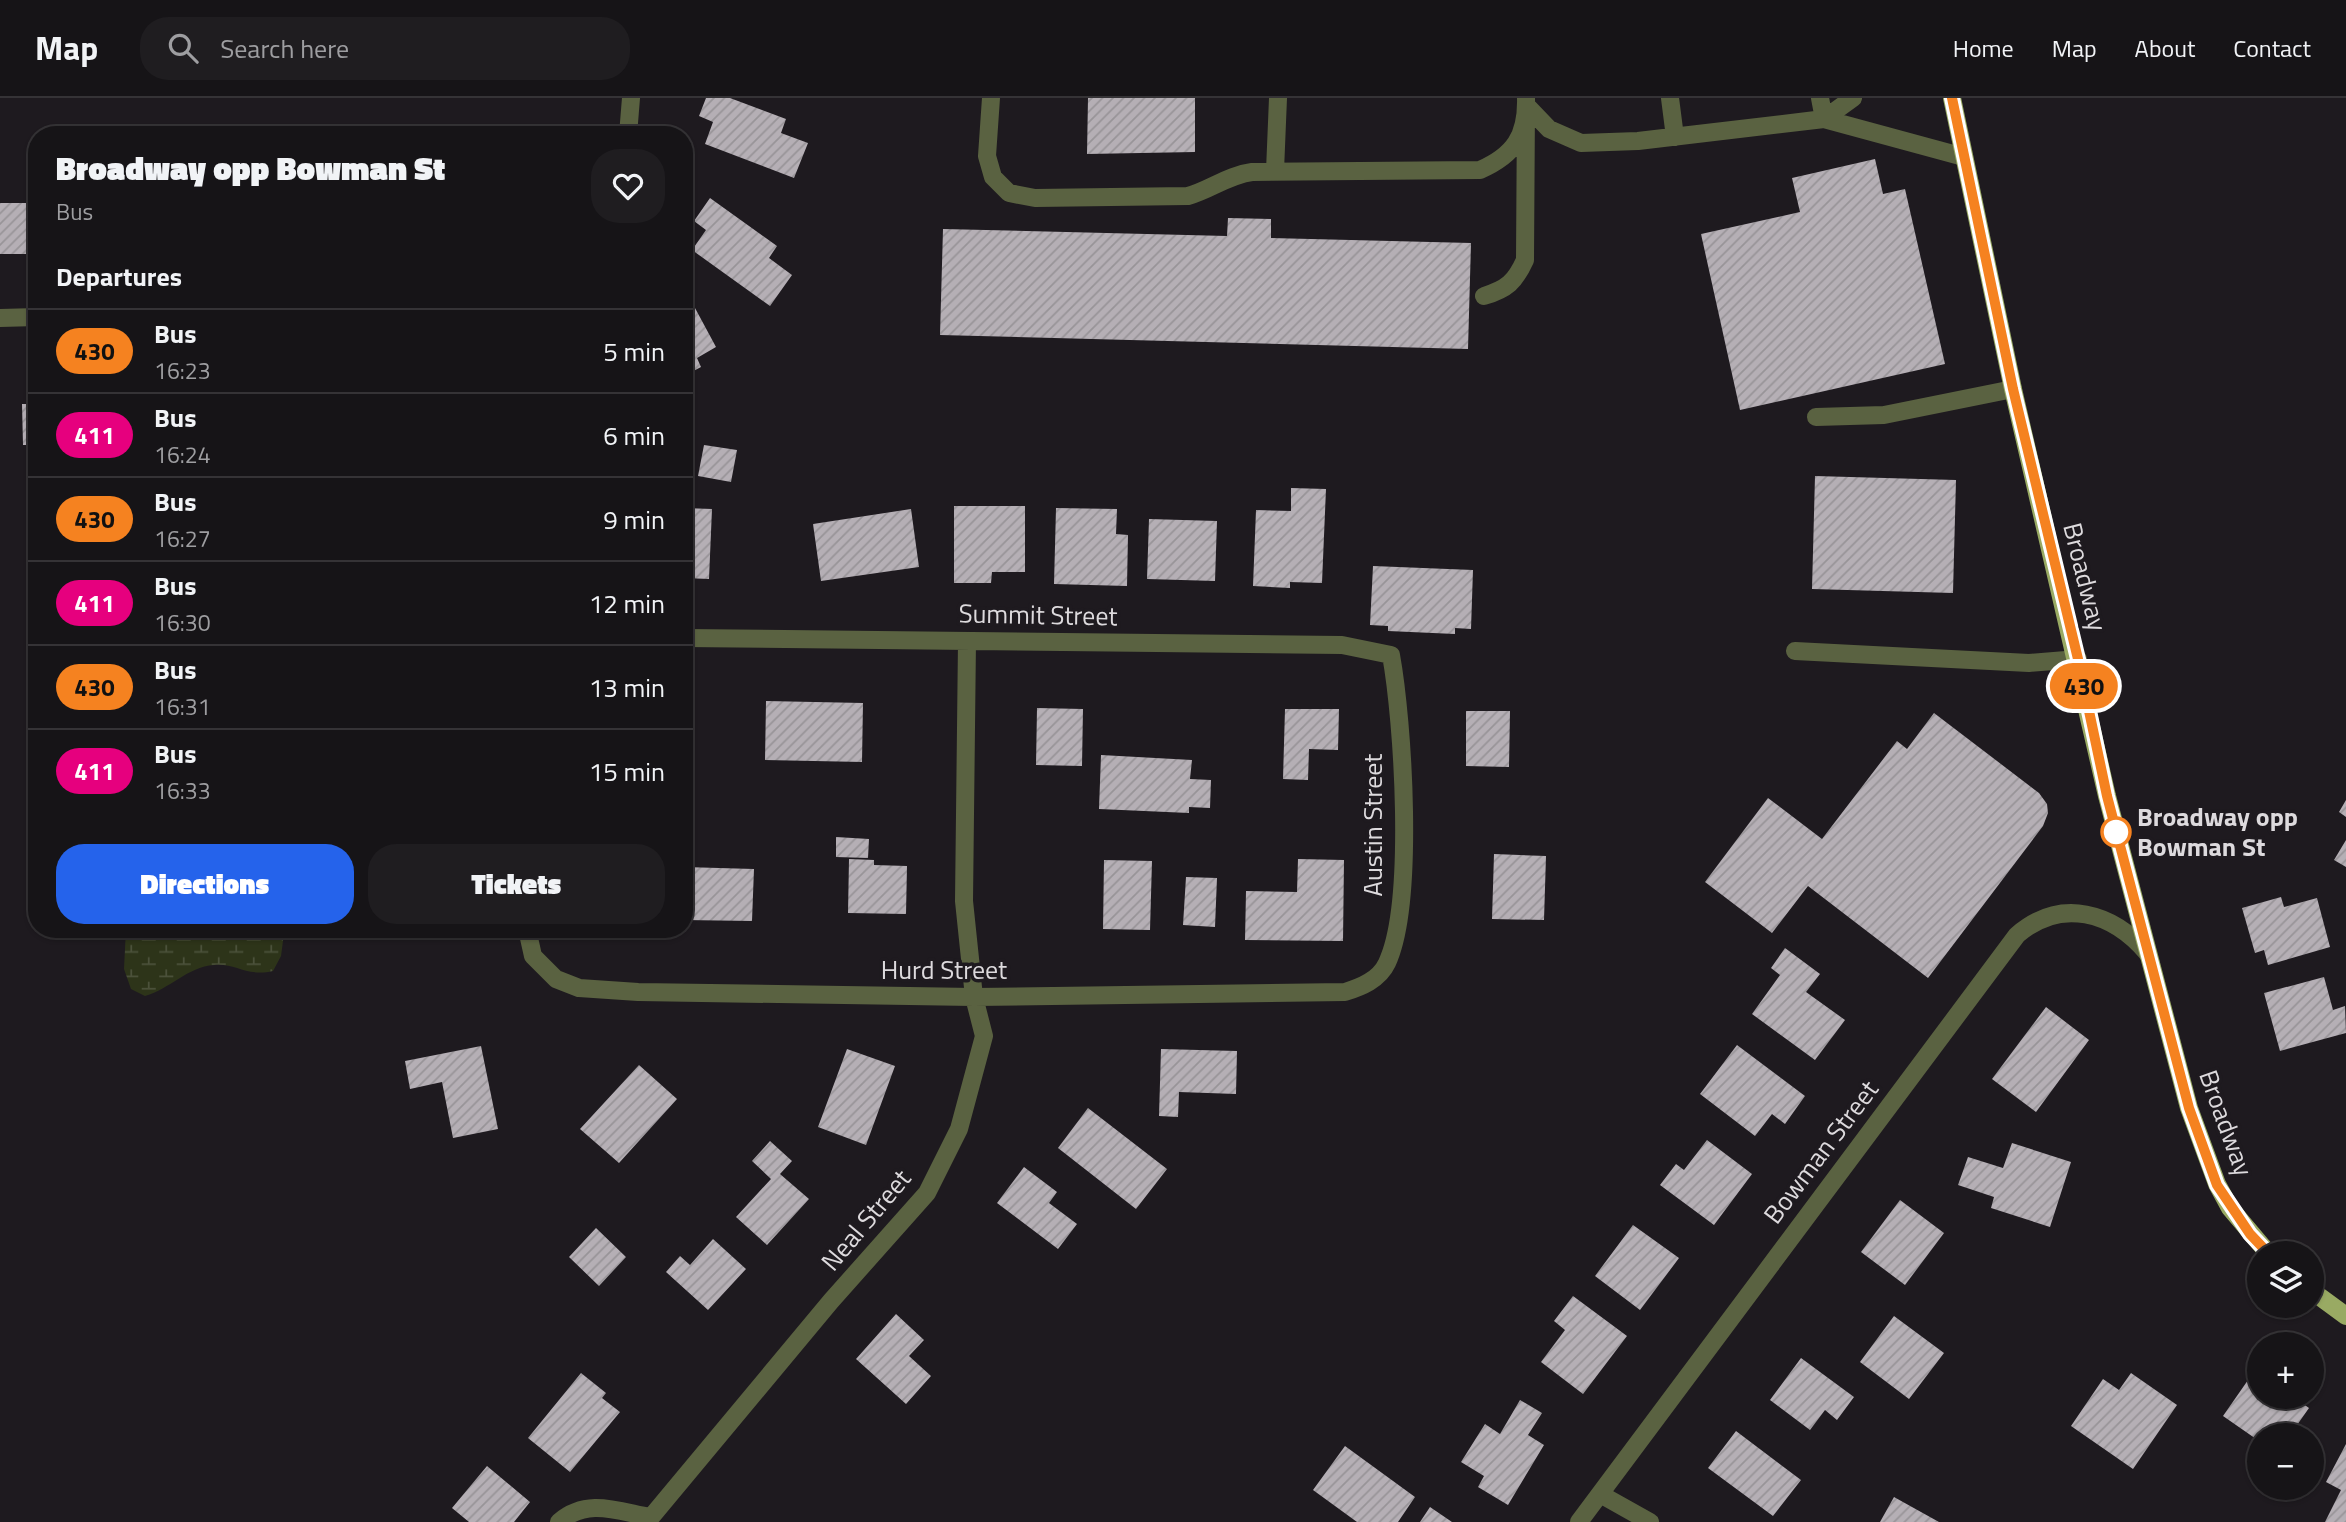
<!DOCTYPE html>
<html lang="en">
<head>
<meta charset="utf-8">
<style>
  body { margin:0; font-family:"Titillium Web",sans-serif; background:#1f1d20; color:#f1f3f6; height:100vh; display:flex; flex-direction:column; font-size:26px; white-space:nowrap }
  * { box-sizing:border-box; margin:0 }
  p { font-size:23px; color:#9e9ea1 }
  .icon { flex:none; width:38px; height:38px; fill:none; stroke:currentColor; stroke-width:2; stroke-linecap:round; stroke-linejoin:round }
  .map { position:relative; flex:1; overflow:hidden }
  .drawer { position:absolute; left:28px; top:28px; width:665px; height:812px; display:flex; flex-direction:column; background:#161417; border-radius:28px; box-shadow:0 2px 5px #0004,0 0 0 2px #353336 }
  .drawer>* { flex:none }
  .badge { padding:0 14px; border-radius:23px; font-size:24px; line-height:46px }
  .controls { position:absolute; left:2247px; top:1143px; display:grid; gap:14px }
  .controls a { display:grid; place-items:center; width:77px; height:77px; border-radius:50%; background:#161417; box-shadow:0 2px 5px #0004,0 0 0 2px #353336; font-size:35px }
  .map>.badge { position:absolute; translate:-50% -50%; box-shadow:0 0 0 4px #fff }
  h2 { padding:0 28px; font-size:26px; line-height:63px }
  .round { display:grid; place-items:center; flex:none; width:74px; height:74px; border-radius:28px; background:#1f1d20 }
  .head { display:flex; align-items:center; justify-content:space-between; height:119px; padding:0 28px }
  h1 { font-size:33px; font-weight:800; line-height:52px }
  .button { display:flex; gap:14px; margin-top:auto; padding:14px 28px }
  .button a { flex:1; height:80px; border-radius:28px; background:#2563eb; color:#fff; font-size:28px; font-weight:800; line-height:80px; text-align:center }
  .button a+a { background:#1f1d20; color:#f1f3f6 }
  ul { padding:0; list-style:none }
  li { display:flex; align-items:center; gap:21px; height:84px; padding:0 28px; border-top:2px solid #353336 }
  li div { flex:1 }
  li b { display:block; font-size:26px }
  li em { font-style:normal }
  li .badge { min-width:77px; font-weight:700; text-align:center }
  header { display:flex; align-items:center; gap:42px; box-sizing:border-box; height:98px; padding:0 35px; background:#161417; border-bottom:2px solid #353336 }
  header strong { font-size:33px }
  nav { display:flex; gap:38px; margin-inline-start:auto; font-size:24px }
  .search { width:490px; height:63px; background:#1f1d20; display:flex; align-items:center; gap:18px; box-sizing:border-box; padding:0 24px; border-radius:28px; color:#9e9ea1; font-size:26px }
  .map>svg:first-child { display:block }
</style>
</head>
<body>
<header>
<strong>Map</strong>
<div class="search"><svg class="icon" aria-label="search" viewBox="0 0 24 24"><circle cx="10" cy="10" r="6"/><path d="M15 15l6 6"/></svg>Search here</div>
<nav><a>Home</a><a>Map</a><a>About</a><a>Contact</a></nav>
</header>
<div class="map">
<svg width="2346" height="1424" viewBox="0 0 2346 1424">
  <defs>
    <pattern id="wetland-marsh" width="20" height="14" patternUnits="userSpaceOnUse" patternTransform="scale(1.75)"><rect width="20" height="14" fill="#2d3419"/><path d="M1 5h8M5 5V1M11 12h8M15 12V8" fill="none" stroke="#4b513a"/></pattern>
    <pattern id="building-hatch" width="6" height="6" patternUnits="userSpaceOnUse" patternTransform="scale(1.75)"><rect width="6" height="6" fill="#b5afb5"/><path d="M-1 1l2-2M0 6l6-6M5 7l2-2" fill="none" stroke="#989498"/></pattern>
  </defs>
  <rect width="100%" height="100%" fill="#1e1a1f"/>
  <path fill="url(#wetland-marsh)" d="M126 831H283L284 835 281 858 273 873C246 879 236 865 214 867 187 869 170 891 145 898L131 891 124 871Z"/>
  <path fill="url(#building-hatch)" d="M706 0H730L786 21 781 35 808 45 794 80 705 46 713 24 699 18Z
    M1088 0H1195V54L1087 56Z
    M1875 61 1883 96 1905 91 1945 266 1740 312 1701 136 1800 114 1792 80Z
    M710 100 777 148 769 160 792 177 770 208 692 152 706 132 694 123Z
    M0 105H37V156H0Z
    M1228 120 1271 121V140L1471 145 1468 251 940 237 943 131 1227 138Z
    M688 197 716 249 697 260 701 269 684 278V199Z
    M22 306H37V347H23Z
    M704 347 737 352 731 384 698 378Z
    M1815 378 1956 382 1953 495 1812 491Z
    M1291 390 1326 391 1322 485 1290 484V490L1253 488 1256 412 1291 413Z
    M954 408H1025V474H992L991 485H954Z
    M684 410 712 411 709 481 684 480Z
    M1056 410 1117 411 1116 436 1128 437 1127 488 1054 486Z
    M911 411 919 469 821 483 813 426Z
    M1149 421 1217 423 1215 483 1147 481Z
    M1373 468 1473 472 1471 531 1455 530V536L1388 533V528L1370 527Z
    M766 603 863 605 862 664 765 662Z
    M1037 610 1083 611 1082 668 1036 667Z
    M1285 611H1339L1338 652 1309 651 1308 682 1283 681Z
    M1466 613H1510L1509 669 1466 668Z
    M1934 615 2039 695 2047 706 2048 715 2043 728 1928 880 1808 788 1772 835 1705 784 1768 700 1822 741 1897 643 1907 651Z
    M1101 657 1192 662 1190 681 1211 682 1210 710 1189 709V715L1099 711Z
    M2346 702V719L2339 714Z
    M836 739 869 741 868 760 836 759Z
    M2346 742V769L2334 762Z
    M1494 756 1546 758 1544 822 1492 821Z
    M849 761 874 762V767L907 768 906 816 848 815Z
    M1298 761 1344 762 1343 843 1245 842 1246 793 1297 794Z
    M1104 762 1152 763 1150 832 1103 831Z
    M684 769 754 771 752 823 684 822Z
    M1186 779 1217 780 1215 829 1183 827Z
    M2281 799 2284 809 2317 800 2330 849 2268 867 2264 852 2255 855 2242 810Z
    M1785 850 1820 876 1806 894 1845 922 1815 962 1752 916 1780 877 1771 870Z
    M2324 879 2333 912 2345 908 2346 935 2280 953 2264 895Z
    M2046 909 2089 942 2036 1014 1992 981Z
    M1737 947 1805 998 1785 1026 1772 1016 1755 1038 1700 996Z
    M481 948 498 1031 453 1040 442 984 410 991 405 963Z
    M847 951 895 968 866 1047 818 1029Z
    M1161 951 1237 953 1236 996 1179 994 1178 1019 1159 1018Z
    M639 967 677 1001 619 1065 580 1031Z
    M1088 1010 1167 1071 1136 1111 1058 1050Z
    M1707 1042 1752 1076 1714 1127 1660 1087 1676 1066 1684 1072Z
    M770 1043 792 1063 780 1076 809 1101 767 1147 736 1119 771 1081 752 1063Z
    M2012 1045 2071 1064 2050 1129 1991 1110 1994 1099 1958 1087 1968 1059 2003 1070Z
    M1024 1069 1057 1094 1049 1105 1077 1126 1058 1151 997 1105Z
    M1900 1102 1944 1135 1905 1187 1861 1154Z
    M1633 1127 1679 1160 1640 1212 1595 1178Z
    M596 1130 626 1159 599 1188 569 1159Z
    M713 1141 746 1171 708 1212 666 1174 680 1158 690 1167Z
    M1573 1198 1627 1238 1583 1296 1541 1264 1565 1232 1554 1223Z
    M896 1216 924 1242 909 1258 931 1278 906 1306 856 1261Z
    M1894 1218 1944 1255 1909 1301 1860 1264Z
    M1801 1260 1854 1299 1837 1322 1825 1312 1810 1332 1770 1302Z
    M2255 1272 2259 1275V1298H2292L2309 1310 2290 1337H2259V1343L2223 1318Z
    M581 1275 606 1295 602 1300 620 1314 570 1374 528 1340Z
    M2131 1275 2177 1307 2133 1371 2071 1328 2103 1281 2119 1292Z
    M1520 1302 1542 1315 1528 1337 1544 1347 1508 1407 1478 1389 1484 1378 1461 1364 1485 1326 1500 1336Z
    M1736 1333 1801 1382 1773 1418 1708 1370Z
    M2346 1346V1424H2325L2341 1392 2326 1384Z
    M1345 1348 1415 1399 1398 1424H1357L1313 1392Z
    M487 1368 530 1404 514 1424H469L452 1410Z
    M1894 1399 1939 1424H1880Z
    M1430 1409 1452 1424H1420Z"/>
  <g fill="none" stroke-linecap="round" stroke-linejoin="round">
    <path stroke="#5a6241" stroke-width="18" d="M991 0 987 58 993 79 1009 95 1035 100 1188 98C1210 92 1228 77 1252 74L1480 72C1514 57 1527 38 1526 0
      M1670 0 1675 39
      M1820 0 1824 21
      M1824 21 1853 0
      M628 37 631 0
      M1275 73 1278 0
      M1484 198C1507 191 1515 184 1525 162L1526 7 1549 31 1581 45 1638 43 1824 21 1964 59
      M0 220 37 219
      M1816 319 1884 317 2013 291
      M1795 553 2029 565 2078 561
      M527 831 533 858 556 881 579 890 638 894 974 899 1345 894C1361 889 1379 882 1387 865 1415 805 1403 623 1391 557L1342 547 684 540
      M1600 1396 1650 1424
      M559 1424C587 1400 617 1413 650 1419
      M647 1424 831 1203 927 1095 959 1031 984 938 974 899 964 803 967 543
      M1579 1424 2017 837C2061 799 2113 814 2148 856"/>
    <path stroke="#99aa63" stroke-width="18" d="M1952 0 2013 291 2107 698 2189 1010 2217 1086 2230 1110 2268 1155
      M2312 1193 2346 1218"/>
  </g>
  <g fill="none" stroke-linecap="round" stroke-linejoin="round">
    <defs>
      <path id="line" d="M1952 0 2013 291 2078 561 2107 698 2189 1010 2217 1087 2250 1136 2268 1155"/>
    </defs>
    <use href="#line" stroke="#fff" stroke-width="16"/>
    <use href="#line" stroke="#f58220" stroke-width="10"/>
  </g>
  <circle fill="#fff" stroke="#f58220" stroke-width="3.5" cx="2116" cy="734" r="14"/>
  <g text-anchor="middle" stroke-width="7" stroke-linejoin="round" paint-order="stroke">
    <g font-size="26" fill="#dddadd" stroke="#1e1a1f">
      <text transform="translate(2085 479) rotate(76)" y="9">Broadway</text>
      <text transform="translate(1038 517) rotate(1)" y="9">Summit Street</text>
      <text transform="translate(1373 727) rotate(-90)" y="9">Austin Street</text>
      <text x="944" y="881">Hurd Street</text>
      <text transform="translate(2226 1025) rotate(70)" y="9">Broadway</text>
      <text transform="translate(1821 1054) rotate(-53)" y="9">Bowman Street</text>
      <text transform="translate(866 1122) rotate(-50)" y="9">Neal Street</text>
    </g>
    <g font-size="26" font-weight="bold" fill="#dddadd" stroke="#1e1a1f" text-anchor="start">
      <text x="2137" y="728">Broadway opp<tspan x="2137" dy="30">Bowman St</tspan></text>
    </g>
  </g>
</svg>
<div class="controls">
<a><svg class="icon" aria-label="layers" viewBox="0 0 24 24"><path d="M12 4l9 5-9 5-9-5zM3 14l9 5 9-5"/></svg></a>
<a>+</a>
<a>−</a>
</div>
<b class="badge" style="left:2084px;top:588px;background:#f58220;color:#111">430</b>
<section class="drawer">
<div class="head"><div><h1>Broadway opp Bowman St</h1><p>Bus</p></div><a class="round"><svg class="icon" aria-label="heart" viewBox="0 0 24 24"><path d="M12 20l-8-8c-3-5 5-10 8-4 3-6 11-1 8 4z"/></svg></a></div>
<h2>Departures</h2>
<ul>
<li><span class="badge" style="background:#f58220;color:#111">430</span><div><b>Bus</b><p>16:23</p></div><em>5 min</em></li>
<li><span class="badge" style="background:#e6007e;color:#fff">411</span><div><b>Bus</b><p>16:24</p></div><em>6 min</em></li>
<li><span class="badge" style="background:#f58220;color:#111">430</span><div><b>Bus</b><p>16:27</p></div><em>9 min</em></li>
<li><span class="badge" style="background:#e6007e;color:#fff">411</span><div><b>Bus</b><p>16:30</p></div><em>12 min</em></li>
<li><span class="badge" style="background:#f58220;color:#111">430</span><div><b>Bus</b><p>16:31</p></div><em>13 min</em></li>
<li><span class="badge" style="background:#e6007e;color:#fff">411</span><div><b>Bus</b><p>16:33</p></div><em>15 min</em></li>
</ul>
<div class="button"><a>Directions</a><a>Tickets</a></div>
</section>
</div>
</body>
</html>
